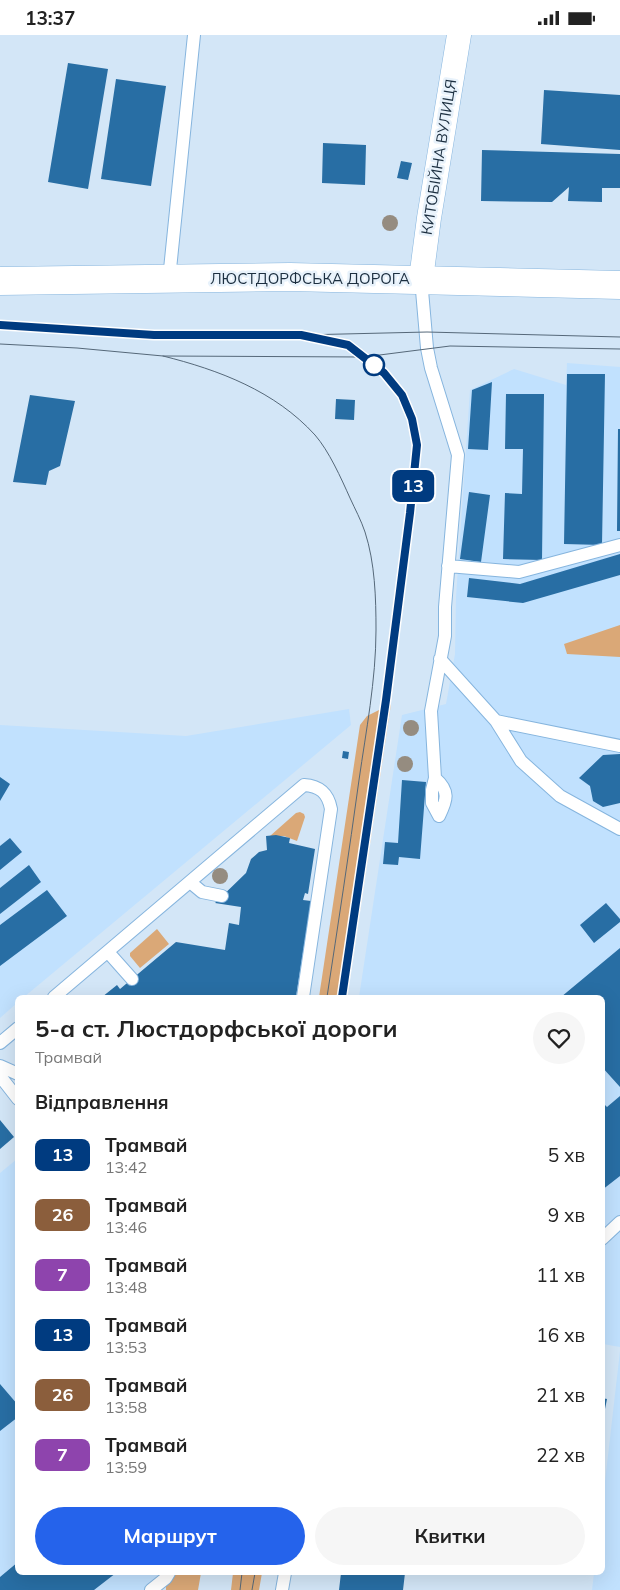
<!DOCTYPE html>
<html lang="uk">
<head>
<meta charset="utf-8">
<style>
  body { margin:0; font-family:Mulish,sans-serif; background:#f6f6f6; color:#222; height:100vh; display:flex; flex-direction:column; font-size:19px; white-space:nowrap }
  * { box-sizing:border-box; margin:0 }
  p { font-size:16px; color:#767676 }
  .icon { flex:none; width:28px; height:28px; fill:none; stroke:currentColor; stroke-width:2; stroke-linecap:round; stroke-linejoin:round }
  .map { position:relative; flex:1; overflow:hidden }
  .panel { position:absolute; left:15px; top:960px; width:590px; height:580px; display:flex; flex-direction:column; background:#fff; border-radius:8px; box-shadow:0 5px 20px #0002 }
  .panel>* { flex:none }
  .badge { padding:0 10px; border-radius:8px; font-size:18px; line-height:32px }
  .map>.badge { position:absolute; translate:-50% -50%; box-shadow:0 0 0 2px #fff }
  h2 { padding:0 20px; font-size:19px; line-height:45px }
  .round { display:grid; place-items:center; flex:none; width:52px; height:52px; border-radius:26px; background:#f6f6f6 }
  .overview { display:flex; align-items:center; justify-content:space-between; height:85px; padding:0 20px }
  h1 { font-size:24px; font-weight:700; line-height:38px }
  .cta { display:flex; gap:10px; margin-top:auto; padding:10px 20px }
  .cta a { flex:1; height:58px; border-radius:30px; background:#2563eb; color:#fff; font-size:20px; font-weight:700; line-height:58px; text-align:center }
  .cta a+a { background:#f6f6f6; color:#222 }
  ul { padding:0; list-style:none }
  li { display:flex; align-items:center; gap:15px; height:60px; padding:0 20px }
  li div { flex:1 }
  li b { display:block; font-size:19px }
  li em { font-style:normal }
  li .badge { min-width:55px; font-weight:700; text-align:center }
  .status { display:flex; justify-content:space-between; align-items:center; height:35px; padding:0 25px; background:#fff; direction:ltr }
  .status svg { height:14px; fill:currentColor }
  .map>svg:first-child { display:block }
</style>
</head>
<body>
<div class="status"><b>13:37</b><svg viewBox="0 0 49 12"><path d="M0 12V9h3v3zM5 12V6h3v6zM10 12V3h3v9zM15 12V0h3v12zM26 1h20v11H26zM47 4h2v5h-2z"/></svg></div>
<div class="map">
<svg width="620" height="1555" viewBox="0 0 620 1555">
  <rect width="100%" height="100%" fill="#d3e6f7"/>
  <path fill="#c1e1fe" d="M567 328 620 332V1312L603 1309 602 962H359L402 680 446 669 455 619 456 562 470 355 514 334 566 350Z
    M349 674 351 690 24 962H18L17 968 0 983V690L186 701Z
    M17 1124 18 1538H169L151 1555H0V1138Z
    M620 1316V1555H592L594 1538H602L603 1464Z"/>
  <path fill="#daa877" d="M620 590V622L567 619 564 609Z
    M391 669 347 962H319L360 690 367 681Z
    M300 777 304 779 305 782 297 806 284 801H270L296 778Z
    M157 894 169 909 140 933 130 921V918Z
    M169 1538H201L198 1555H166V1543Z
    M233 1538H262L259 1555H231Z"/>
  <path fill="#286ea4" d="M68 28 108 34 88 154 48 147Z
    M116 44 166 51 151 151 101 144Z
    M544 55 620 60V115L541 109Z
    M323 108 366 110 365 150 322 148Z
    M482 115 620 119V153H602V167L568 166 569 152 552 167 481 166Z
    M401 126 412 128 408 145 397 143Z
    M567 339H605L602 510 564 509Z
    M492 347 488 415 468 414 472 355Z
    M506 359H544L542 525 503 524 505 458 522 459 523 414H505Z
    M30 360 75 366 60 431 49 436 46 450 13 447Z
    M336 364 355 365 354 385 335 384Z
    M618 394H620V496H617Z
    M469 457 490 460 481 527 460 524Z
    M620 519V540L523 568 467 562 469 543 520 549Z
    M343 716 349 717 348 724 342 723Z
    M620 719V768L603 772 593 766 590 751 579 743 603 720Z
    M0 742 10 749 0 766Z
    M402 745 426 747 420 824 399 822 398 830 383 829 385 807 398 808Z
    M276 800 290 803 289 808 315 814 308 859 305 858 303 865 311 866 296 962H102L117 950 120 954 176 907 225 915 229 888 239 890 241 872 215 868 246 838 251 824 259 817 267 815 266 801Z
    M10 803 22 817 0 835V811Z
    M29 830 41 847 0 879V853Z
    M47 855 67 881 0 931V890Z
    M606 868 620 884V887L594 908 580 890Z
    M620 913V1052L602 1032V962H561Z
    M620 1061V1141L602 1155V1067L607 1072Z
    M0 1085 14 1102 0 1114Z
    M0 1349 18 1370V1382L0 1396Z
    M602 1363 607 1364 603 1384H602Z
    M18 1527V1538H116L94 1555H0V1542Z
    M341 1538H405L403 1555H339Z"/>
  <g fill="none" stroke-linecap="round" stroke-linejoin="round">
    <defs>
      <path id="lane" d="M169 244 194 0
        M421 244 427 313 431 333 458 420 445 572V601L431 676 435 743 432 755V768L439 781
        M448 531 519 537 620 510
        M440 624 496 686 521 726 560 761 620 794
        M496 686 620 711
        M435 743C450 756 447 765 439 781
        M190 847 202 857 222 861
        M108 917 132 944
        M54 962 304 750C320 751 328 758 331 774L303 962
        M0 1008 18 993
        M0 1031 18 1039
        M0 1041 18 1064
        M602 1204 620 1187
        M151 1555 166 1543 169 1538
        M282 1555 285 1538"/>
      <path id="street" d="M421 244 429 183 459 0"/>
      <path id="primary" d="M0 246 290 242 620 250"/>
    </defs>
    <use href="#lane" stroke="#86b5de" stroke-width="14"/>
    <use href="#street" stroke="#86b5de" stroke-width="25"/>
    <use href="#primary" stroke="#86b5de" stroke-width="29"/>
    <use href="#lane" stroke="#fff" stroke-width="12"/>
    <use href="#street" stroke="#fff" stroke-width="24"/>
    <use href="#primary" stroke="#fff" stroke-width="28"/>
    <path stroke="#556879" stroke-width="1" d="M0 290 154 300H301L427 297 620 302
      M301 300 348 310 383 338 402 360 411 385 417 410 411 478 386 665 342 962
      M0 309 77 313 163 321 364 322 450 311 620 314
      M163 321C219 335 275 356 315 400 329 416 341 443 350 463 355 474 361 485 365 497 375 528 376 563 376 595 376 645 366 696 359 745 349 818 338 890 327 962
      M240 1555 242 1538
      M252 1555 255 1538"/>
  </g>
  <g fill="#958c80">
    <circle cx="390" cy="188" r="8"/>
    <circle cx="411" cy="693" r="8"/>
    <circle cx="405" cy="729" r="8"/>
    <circle cx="220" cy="841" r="8"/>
  </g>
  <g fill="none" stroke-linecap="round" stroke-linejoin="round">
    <defs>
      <path id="line" d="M0 290 154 300H301L348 310 384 338 402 360 412 384 417 410 410 478 386 665 342 962"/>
    </defs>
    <use href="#line" stroke="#fff" stroke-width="11"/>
    <use href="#line" stroke="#003b80" stroke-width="8"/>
  </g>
  <circle fill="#fff" stroke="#003b80" stroke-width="2.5" cx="374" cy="330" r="10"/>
  <g text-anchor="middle" stroke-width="5" stroke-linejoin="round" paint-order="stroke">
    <g font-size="15" fill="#1c2f40" stroke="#e8f2fb">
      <text transform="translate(439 122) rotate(-81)" y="5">КИТОБІЙНА ВУЛИЦЯ</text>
      <text x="310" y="249">ЛЮСТДОРФСЬКА ДОРОГА</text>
    </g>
  </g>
</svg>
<b class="badge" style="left:413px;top:451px;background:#003b80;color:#fff">13</b>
<section class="panel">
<div class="overview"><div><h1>5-а ст. Люстдорфської дороги</h1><p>Трамвай</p></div><a class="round"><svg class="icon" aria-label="heart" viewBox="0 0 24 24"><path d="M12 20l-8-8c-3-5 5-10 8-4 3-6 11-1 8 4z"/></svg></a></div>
<h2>Відправлення</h2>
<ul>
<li><span class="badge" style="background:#003b80;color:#fff">13</span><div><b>Трамвай</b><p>13:42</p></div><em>5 хв</em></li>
<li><span class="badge" style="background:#8b5e3c;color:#fff">26</span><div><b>Трамвай</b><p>13:46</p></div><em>9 хв</em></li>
<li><span class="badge" style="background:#8e44ad;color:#fff">7</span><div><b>Трамвай</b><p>13:48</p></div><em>11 хв</em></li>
<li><span class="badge" style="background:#003b80;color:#fff">13</span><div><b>Трамвай</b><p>13:53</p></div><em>16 хв</em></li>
<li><span class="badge" style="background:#8b5e3c;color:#fff">26</span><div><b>Трамвай</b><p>13:58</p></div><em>21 хв</em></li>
<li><span class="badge" style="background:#8e44ad;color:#fff">7</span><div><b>Трамвай</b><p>13:59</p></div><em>22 хв</em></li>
</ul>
<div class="cta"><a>Маршрут</a><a>Квитки</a></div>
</section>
</div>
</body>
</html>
